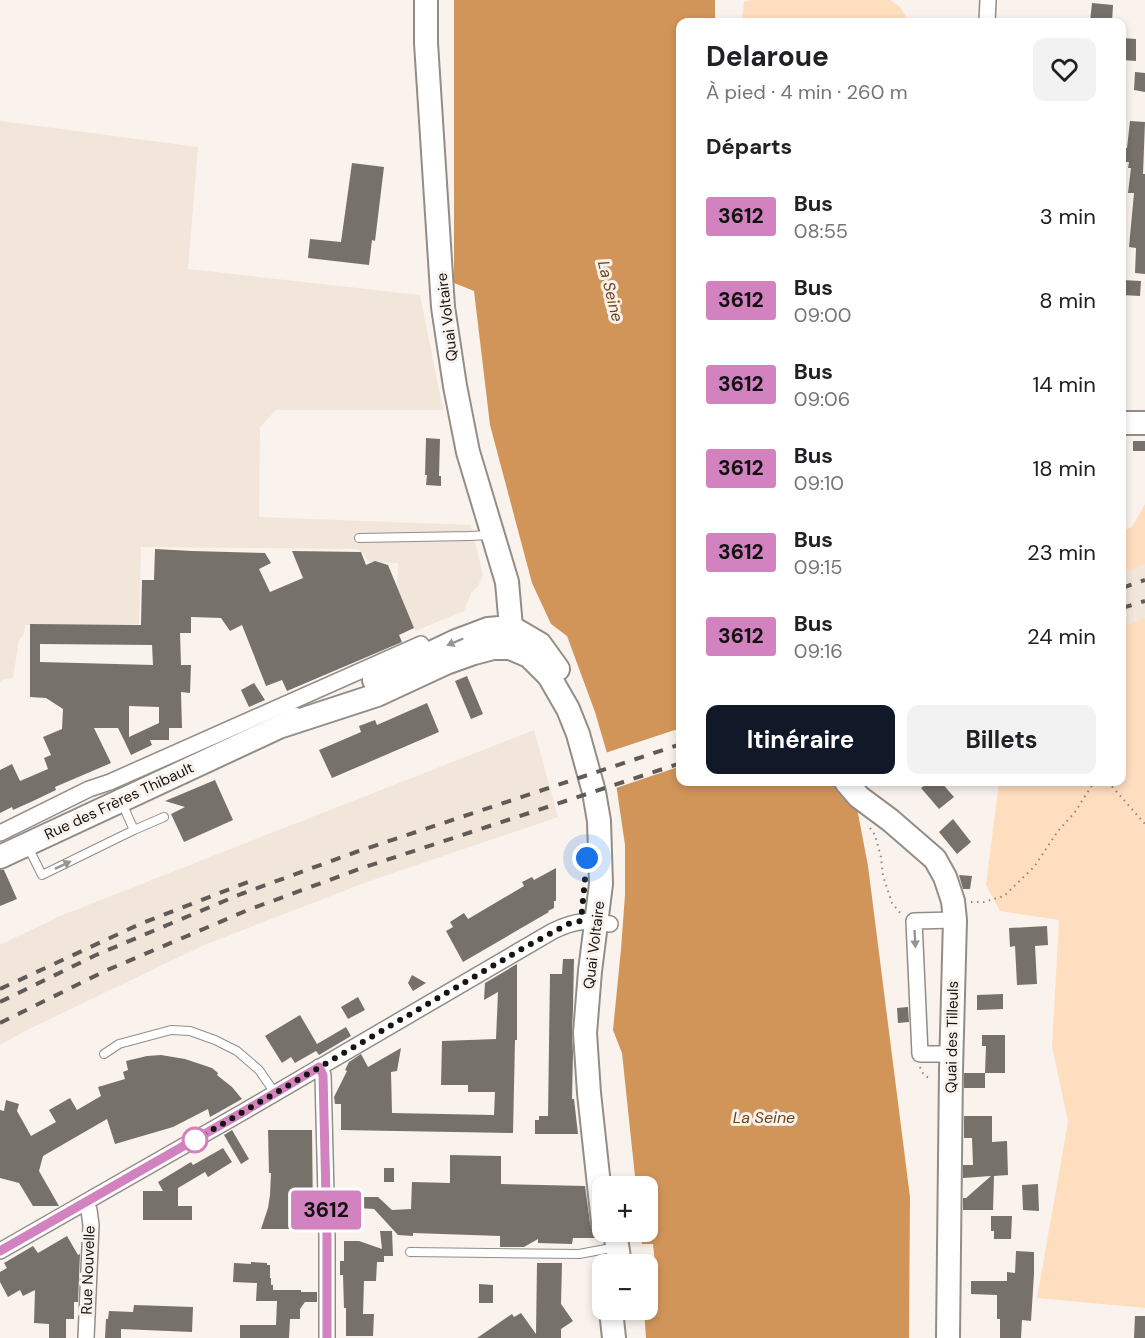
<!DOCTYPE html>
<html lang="fr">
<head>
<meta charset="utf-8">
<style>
  body { margin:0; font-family:"DM Sans",sans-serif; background:#f2f2f2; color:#202124; height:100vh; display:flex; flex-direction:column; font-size:22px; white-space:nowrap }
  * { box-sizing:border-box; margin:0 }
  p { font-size:20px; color:#757577 }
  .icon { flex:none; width:33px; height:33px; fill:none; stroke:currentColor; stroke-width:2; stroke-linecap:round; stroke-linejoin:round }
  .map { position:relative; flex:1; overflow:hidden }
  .details { position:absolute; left:676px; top:18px; width:450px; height:768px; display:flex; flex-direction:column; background:#fff; border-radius:12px; box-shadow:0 3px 9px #0003 }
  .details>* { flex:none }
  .badge { padding:0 12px; border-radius:4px; font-size:21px; line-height:39px }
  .tools { position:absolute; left:592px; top:1176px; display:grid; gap:12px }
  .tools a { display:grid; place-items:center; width:66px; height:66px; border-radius:12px; background:#fff; box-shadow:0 3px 9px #0003; font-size:30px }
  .you { position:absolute; width:30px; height:30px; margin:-15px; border:4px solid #fff; border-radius:50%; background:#1a73e8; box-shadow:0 0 0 9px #1a73e833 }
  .map>.badge { position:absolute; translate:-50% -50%; box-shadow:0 0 0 3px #fff }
  h2 { padding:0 30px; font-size:22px; line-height:54px }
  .round { display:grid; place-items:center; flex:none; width:63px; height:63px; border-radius:12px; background:#f2f2f2 }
  .overview { display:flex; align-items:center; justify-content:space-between; height:102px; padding:0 30px }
  h1 { font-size:28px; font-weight:700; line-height:45px }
  .cta { display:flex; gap:12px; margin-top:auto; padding:12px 30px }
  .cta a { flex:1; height:69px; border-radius:12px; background:#111827; color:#fff; font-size:24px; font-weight:700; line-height:69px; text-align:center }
  .cta a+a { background:#f2f2f2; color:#202124 }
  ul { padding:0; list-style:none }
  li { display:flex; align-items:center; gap:18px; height:84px; padding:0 30px }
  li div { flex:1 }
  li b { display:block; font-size:22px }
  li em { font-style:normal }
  li .badge { min-width:66px; font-weight:700; text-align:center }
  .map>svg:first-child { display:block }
</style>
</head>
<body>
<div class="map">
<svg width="1145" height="1338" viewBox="0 0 1145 1338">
  <rect width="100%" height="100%" fill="#faf3ed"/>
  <path fill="#f2e5d9" d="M0 121 198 147 188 269 420 295 443 410H276L260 427 259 517 471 525 483 575 478 586 471 593 464 611 415 631 397 586 398 563 368 562 365 555 358 549 141 547 139 624 25 625 24 634 19 640 13 678 2 680 0 682Z
    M1145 564V618L1122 627V573Z
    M534 730 558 817 367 882 204 945 25 1031 0 1045V945L60 916Z"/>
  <path fill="#ffddbf" d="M751 0H890L899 6 910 22H742L744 2Z
    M1145 504V564L1122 573V531L1132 527Z
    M1145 618V1308L1037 1298 1068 1122 1052 1046 1059 920 1000 911 986 885 999 782H1122V627Z"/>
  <path fill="#d29559" d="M454 0H715V22H681V782H835L838 787 857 808 868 866 910 1197 909 1338H646L644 1310H648V1292L652 1290 658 1292 653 1244H642L641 1232H648V1186H636L622 1053 613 1030 621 949 625 895V845L616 784 595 712 567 636 551 624 532 583 490 425 474 291 454 283Z"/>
  <path fill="#faf3ed" d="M681 728V766L613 789 605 753Z"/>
  <path fill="#77716b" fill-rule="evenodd" d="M1092 3 1113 5 1112 22H1090Z
    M1122 38 1136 39V61L1122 60Z
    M1135 72 1145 73V92L1134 90Z
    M1130 121 1145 122 1143 174H1145V274L1135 273 1136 248 1129 247 1134 193H1128L1131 168H1128L1129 162H1122V148H1127Z
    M352 163 384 167 375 241 372 240 369 265 308 258 310 239 341 242Z
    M1122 280 1141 281 1140 296 1122 295Z
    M426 438 440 439 439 476H441V486L426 485 427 475H425Z
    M1133 441H1145V451H1133Z
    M155 549 192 551 265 553 271 563 259 569 270 592 303 578 292 551 361 552 366 565 375 561 388 565 414 628 399 635 402 642 287 691 282 680 266 686 242 625 230 631 221 618 191 617V633H180L181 665H191L190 693 181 692 182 728H169V740H150L152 745 131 755 124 740H122H124L118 728H94L111 763 55 787 56 790 33 801 13 810 12 807 0 813V770L12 764 20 781 48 769 44 758 51 755 43 737 62 729 63 709 46 698 30 697V624L141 625 142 580H154ZM40 644 152 645 153 665 40 662ZM129 706 159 707V723L129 737Z
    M467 676 483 714 471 719 455 681Z
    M254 683 265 700 249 707 241 690Z
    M427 703 439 732 332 778 319 750 361 732 359 726 375 720 377 725Z
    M215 780 233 820 184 842 171 814 185 807 165 801Z
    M929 782H941L954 797 939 809 921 788Z
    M953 819 971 842 957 854 939 832Z
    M556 868V901H554V908L548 911 549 912 463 962 446 931 453 927 450 922 464 913 468 919 524 886 522 882 532 877 534 880Z
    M0 870H4L17 899 0 906Z
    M959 875 972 876 970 889H963Z
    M1047 926 1048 945 1035 946 1037 984 1017 985 1015 946 1010 947 1009 928Z
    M563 959H574L573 1008 572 1032 573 1053 572 1099H574L578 1134H535V1120H539V1116H548L550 974H562Z
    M517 964V1040H515L513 1133 341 1130V1104H335L334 1097 347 1071 345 1070 349 1062 361 1054 368 1067 401 1048 397 1071 391 1072 392 1113 494 1115 495 1092H468V1085H441L442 1041 496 1039 498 992 484 1000 485 983Z
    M412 975 426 983 413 991 408 983Z
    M1003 994V1009L977 1010V995Z
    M358 997 365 1010 348 1019 341 1007Z
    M908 1007 909 1022 898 1023 897 1008Z
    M300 1015 317 1044 346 1027 351 1036 319 1055 316 1051 295 1063 291 1057 282 1063 265 1036Z
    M982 1035H1005V1073H985L986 1046H982Z
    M161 1055 185 1059 212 1068 218 1073 217 1075 232 1087 242 1099 210 1117 208 1109 173 1127 115 1144 107 1119 43 1156 39 1171 59 1206H33L19 1183 0 1178V1110L4 1111 6 1100 19 1104 17 1111 31 1136 56 1122 49 1110 70 1098 77 1110 101 1096 98 1087 125 1079 123 1072 128 1070 126 1061 147 1056Z
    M964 1073H985V1088H964Z
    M964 1116H992V1142L1007 1141 1008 1175 994 1176 993 1210H963V1198H966L991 1176 963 1178V1165H973L972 1138H964Z
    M232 1130 249 1159 241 1164 224 1135Z
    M268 1130H312L313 1219H303V1229H261L268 1208 270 1195 271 1173H269Z
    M223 1148 232 1162 208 1177 205 1172 178 1188V1206H192V1220H143V1191H163L158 1182 191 1162 193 1165Z
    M450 1155 501 1156V1184L585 1186 590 1223 592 1229 595 1233 596 1238H573L572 1244 538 1243V1239L524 1247H500V1236L413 1233V1236L398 1235 374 1209 357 1208V1197H378L392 1210 411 1209 412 1182 450 1183Z
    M384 1168H394V1182H384Z
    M1038 1184 1039 1211 1023 1210 1022 1185Z
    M991 1216H1012L1011 1239H994V1231H991Z
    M380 1231H392L393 1256H384V1262H377L376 1281H364L363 1314H374L373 1336H346V1308H344L343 1275H340V1261H344V1241H359L382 1249Z
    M67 1236 78 1255 80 1254 78 1302H74V1319H66V1338H49V1324L34 1323 35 1290 23 1296 20 1290 8 1297 0 1282V1272L7 1268 4 1263 33 1246 38 1253Z
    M1016 1251 1034 1252V1274L1031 1321 1022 1320 1021 1338H1000V1319H997V1295L971 1294V1281H1007V1272L1015 1273Z
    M251 1262 267 1263V1265H270V1278H271V1285H273V1290H301V1292H317V1302H305L300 1309V1319H290L289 1338H240V1325H276L277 1301H256L257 1283 233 1282 234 1263 251 1264Z
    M537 1263H562L561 1304 573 1321 561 1329V1338H477L512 1314 514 1317 521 1313 536 1334Z
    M479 1284 493 1285V1303H479Z
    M134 1305 193 1307 192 1332 121 1329V1338H105L106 1319H108L109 1311 133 1312Z
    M1135 1316H1145V1338H1134Z"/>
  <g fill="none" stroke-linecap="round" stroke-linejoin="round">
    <defs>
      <path id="lane" d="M359 538 469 536 491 535
        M134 830 164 817
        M27 845 42 875 134 830 121 801
        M104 1054 119 1044 171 1030 190 1031 215 1040 237 1051 259 1070 275 1093
        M410 1252 579 1254 606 1249H615"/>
      <path id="street" d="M987 22 988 0
        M0 833 89 789 110 782 421 644 431 663
        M952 1054H920L914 921 955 920
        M319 1067 323 1075 327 1236V1338
        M85 1203 89 1210 91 1225 86 1338
        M0 1251 243 1112 553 931C576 920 586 920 610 924"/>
      <path id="secondary" d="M426 0V43L443 307 455 386 468 452 507 582 511 627 510 648
        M1122 423H1145
        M511 627 540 644 558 669
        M374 680 456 641 488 629 511 627
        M282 726 377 695 446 663 474 653 493 648H510L529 656 549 676 568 709 578 734 594 792 599 821 601 884 590 971 585 1033 589 1093 603 1222
        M846 782 859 797 890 820 935 859 945 877 953 901 955 920 951 1070 948 1338
        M0 857 296 719
        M615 1232 620 1264
        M611 1310 614 1338"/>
    </defs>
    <use href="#lane" stroke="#938d87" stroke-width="10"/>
    <use href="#street" stroke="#938d87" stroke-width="18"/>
    <use href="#secondary" stroke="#938d87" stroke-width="26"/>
    <path stroke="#8c8783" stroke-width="2" stroke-dasharray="1.5 4.5" stroke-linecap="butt" d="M1108 782 1145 824
      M870 828 875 835 881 857 883 876 892 903 901 914
      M971 902H984L1004 896 1034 867 1058 831 1075 812 1094 782H1096
      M920 1067C922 1074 926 1077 932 1079
      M601 1262 603 1292"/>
    <use href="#lane" stroke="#fff" stroke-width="8"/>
    <use href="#street" stroke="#fff" stroke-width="15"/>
    <use href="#secondary" stroke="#fff" stroke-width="22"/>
    <path stroke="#605b58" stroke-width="4" stroke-dasharray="10 10" stroke-linecap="butt" d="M1122 588 1145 580
      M1122 608 1145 601
      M0 989 140 924 253 880
      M0 1002 96 955 241 894 356 852 681 744
      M0 1023 105 971 248 910 362 868 681 763"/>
  </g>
  <defs><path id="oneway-solid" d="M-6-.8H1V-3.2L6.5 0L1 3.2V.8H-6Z" transform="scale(1.5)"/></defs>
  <g fill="#979594">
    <use href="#oneway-solid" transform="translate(455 642) rotate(157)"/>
    <use href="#oneway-solid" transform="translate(63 865) rotate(-26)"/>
    <use href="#oneway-solid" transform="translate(915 939) rotate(87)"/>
  </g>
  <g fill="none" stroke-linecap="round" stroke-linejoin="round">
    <defs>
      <path id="line" d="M0 1251 243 1112 319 1067 323 1075 327 1236V1338"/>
    </defs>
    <use href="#line" stroke="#fff" stroke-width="14"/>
    <use href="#line" stroke="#d282be" stroke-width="9"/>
    <path stroke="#171412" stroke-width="6" stroke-dasharray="0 10.8" d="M195 1140 520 950 568 924 581 921 587 858"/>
  </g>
  <circle fill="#fff" stroke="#d282be" stroke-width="3" cx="195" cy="1140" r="12"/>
  <g text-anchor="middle" stroke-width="6" stroke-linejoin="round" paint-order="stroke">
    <g font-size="15" fill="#171412" stroke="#faf3ed">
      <text transform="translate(447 317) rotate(-97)" y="5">Quai Voltaire</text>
      <text transform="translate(119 801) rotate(-25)" y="5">Rue des Frères Thibault</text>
      <text transform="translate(594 945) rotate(-83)" y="5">Quai Voltaire</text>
      <text transform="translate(952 1037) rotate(-89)" y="5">Quai des Tilleuls</text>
      <text transform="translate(88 1270) rotate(-88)" y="5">Rue Nouvelle</text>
    </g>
    <g font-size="16" font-style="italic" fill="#6e4417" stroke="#faf3ed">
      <text transform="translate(611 291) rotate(76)" y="6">La Seine</text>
      <text x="764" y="1123">La Seine</text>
    </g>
  </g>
</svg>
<div class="tools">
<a>+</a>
<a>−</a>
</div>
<div class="you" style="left:587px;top:858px"></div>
<b class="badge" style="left:326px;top:1210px;background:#d282be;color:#111">3612</b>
<section class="details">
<div class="overview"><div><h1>Delaroue</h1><p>À pied · 4 min · 260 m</p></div><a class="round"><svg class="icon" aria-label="heart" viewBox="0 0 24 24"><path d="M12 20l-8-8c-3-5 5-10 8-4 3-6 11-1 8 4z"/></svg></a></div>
<h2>Départs</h2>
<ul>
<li><span class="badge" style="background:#d282be;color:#111">3612</span><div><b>Bus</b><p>08:55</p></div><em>3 min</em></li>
<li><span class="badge" style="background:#d282be;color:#111">3612</span><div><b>Bus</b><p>09:00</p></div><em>8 min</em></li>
<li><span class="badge" style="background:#d282be;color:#111">3612</span><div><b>Bus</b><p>09:06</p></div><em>14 min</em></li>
<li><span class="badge" style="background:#d282be;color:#111">3612</span><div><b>Bus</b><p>09:10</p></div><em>18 min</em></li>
<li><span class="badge" style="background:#d282be;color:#111">3612</span><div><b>Bus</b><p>09:15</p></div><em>23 min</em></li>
<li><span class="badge" style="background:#d282be;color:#111">3612</span><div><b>Bus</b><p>09:16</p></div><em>24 min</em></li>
</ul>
<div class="cta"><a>Itinéraire</a><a>Billets</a></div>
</section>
</div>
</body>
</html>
